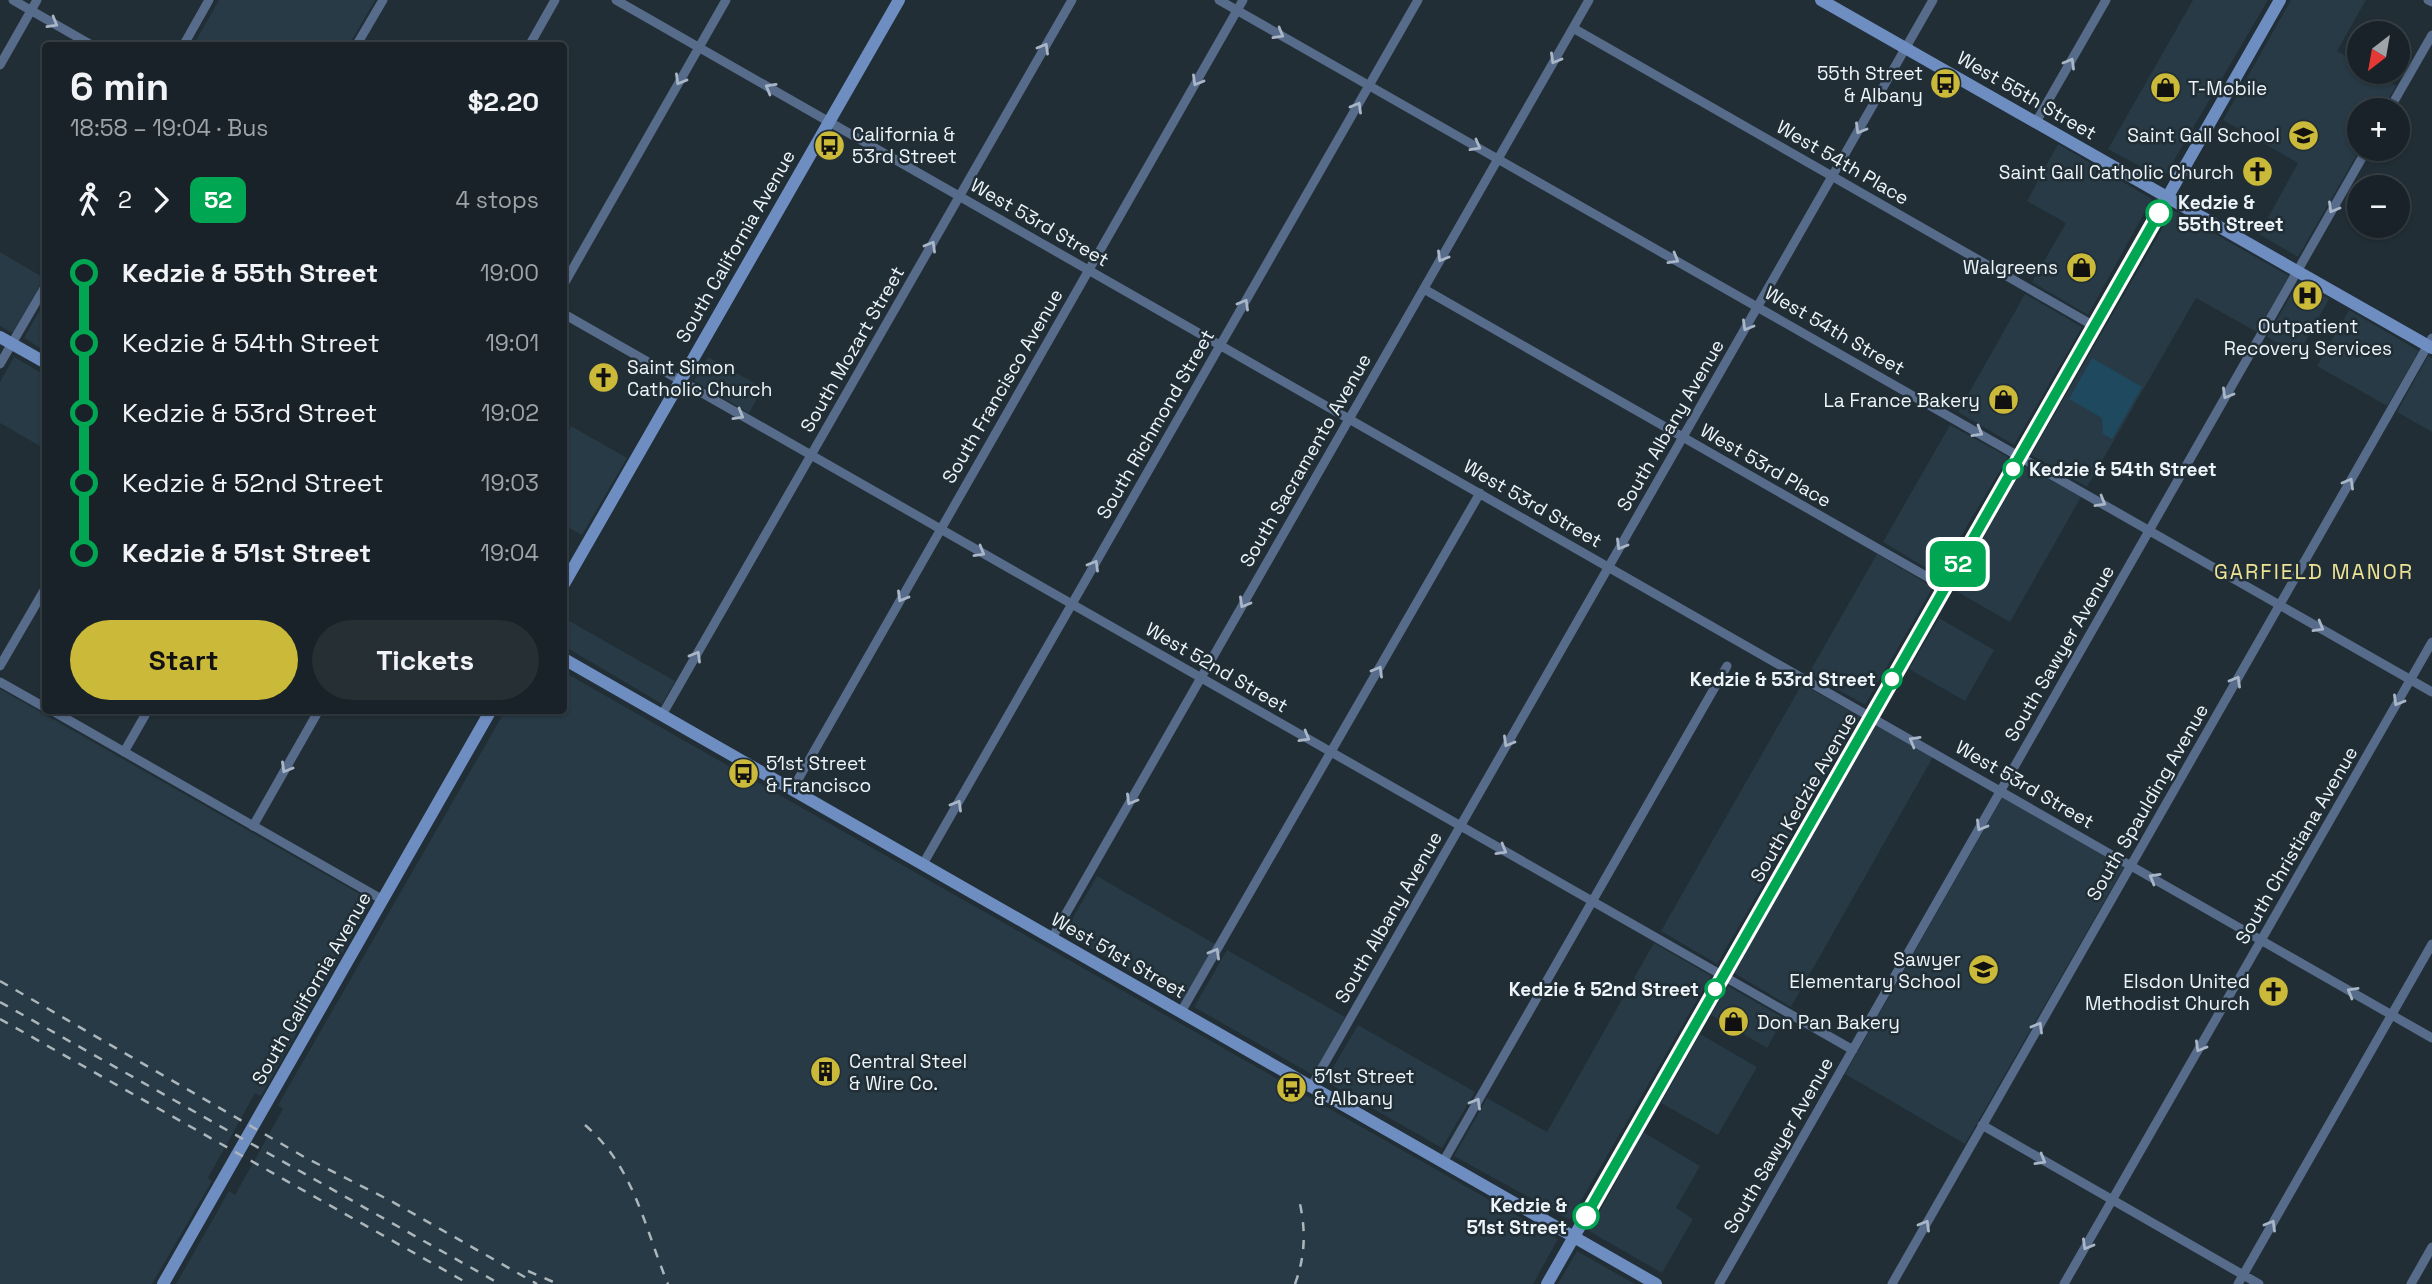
<!DOCTYPE html>
<html lang="en">
<head>
<meta charset="utf-8">
<style>
  body { margin:0; font-family:"Space Grotesk",sans-serif; background:#262f34; color:#f1f3f6; height:100vh; display:flex; flex-direction:column; font-size:26px; white-space:nowrap }
  * { box-sizing:border-box; margin:0 }
  p { font-size:23px; color:#9fa4a8 }
  .icon { flex:none; width:38px; height:38px; fill:none; stroke:currentColor; stroke-width:2; stroke-linecap:round; stroke-linejoin:round }
  .map { position:relative; flex:1; overflow:hidden }
  .sheet { position:absolute; left:42px; top:42px; width:525px; height:672px; display:flex; flex-direction:column; background:#192228; border-radius:7px; box-shadow:0 2px 5px #0004,0 0 0 2px #373f45 }
  .sheet>* { flex:none }
  .badge { padding:0 14px; border-radius:10px; font-size:24px; line-height:46px }
  .needle { width:46px; rotate:211deg }
  .controls { position:absolute; left:2347px; top:21px; display:grid; gap:14px }
  .controls a { display:grid; place-items:center; width:63px; height:63px; border-radius:50%; background:#192228; box-shadow:0 2px 5px #0004,0 0 0 2px #373f45; font-size:35px }
  .map>.badge { position:absolute; translate:-50% -50%; box-shadow:0 0 0 4px #fff }
  .legs { display:flex; align-items:center; gap:10px; height:77px; padding:0 28px; font-size:23px }
  .legs p { margin-inline-start:auto }
  .headline { display:flex; align-items:center; justify-content:space-between; height:119px; padding:0 28px }
  h1 { font-size:38px; font-weight:700; line-height:52px }
  .button { display:flex; gap:14px; margin-top:auto; padding:14px 28px }
  .button a { flex:1; height:80px; border-radius:42px; background:#cbba39; color:#111; font-size:28px; font-weight:700; line-height:80px; text-align:center }
  .button a+a { background:#262f34; color:#f1f3f6 }
  ul { padding:0 28px; list-style:none }
  li { display:flex; align-items:center; gap:24px; height:70px; font-size:26px }
  li i { display:grid; place-items:center; width:10px; height:100%; margin:0 9px; background:currentColor }
  li i::after { content:''; width:18px; height:18px; margin:-9px; border:5px solid; border-radius:50%; background:#192228 }
  li p { margin-inline-start:auto }
  li:first-child i { background:linear-gradient(#0000 50%,currentColor 0) }
  li:last-child i { background:linear-gradient(currentColor 50%,#0000 0) }
  .map>svg:first-child { display:block }
</style>
</head>
<body>
<div class="map">
<svg width="2432" height="1284" viewBox="0 0 2432 1284">
  <rect width="100%" height="100%" fill="#212e35"/>
  <path fill="#273a45" d="M219 0H375L349 45 193 46Z
    M2193 0H2268L2163 179 2108 149Z
    M2291 0H2366L2337 51 2359 64V72H2372L2396 86 2382 110H2359L2360 149 2298 257 2259 234 2298 163 2223 120Z
    M2058 144 2152 199 2088 315 2032 282 2066 223 2027 201Z
    M2173 210 2289 276 2257 332 2196 298 2087 487 2031 455Z
    M0 252 44 278 13 333 0 326Z
    M2299 281 2329 299 2298 355 2267 337Z
    M2025 294 2082 327 2014 445 1958 412Z
    M45 301V351L24 338Z
    M2349 310 2419 351 2387 406 2317 366Z
    M2428 356 2432 358V432L2397 412Z
    M14 357 45 375V449L0 423V382Z
    M708 357 763 388 749 413 694 381Z
    M1950 425 2008 457 1938 575 1883 542Z
    M571 426 627 458 582 535 564 525V440Z
    M2024 465 2081 497 2010 622 1954 590Z
    M1877 554 1933 587 1865 705 1809 673Z
    M564 618 675 681 662 704 564 646Z
    M1939 618 1994 650 1965 701 1909 669Z
    M564 672 1558 1239 1533 1284H176L229 1191 235 1195 283 1109 278 1105 505 711 564 710Z
    M1802 684 1860 717 1717 964 1661 931Z
    M0 689 372 901 261 1096 255 1093 208 1178 212 1181 152 1284H0Z
    M1876 725 1933 757 1791 1007 1734 973Z
    M2003 796 2124 867 1965 1144 1845 1074Z
    M1097 876 1215 944 1182 1001 1064 933Z
    M1654 943 1711 976 1570 1220 1454 1156 1487 1098 1547 1132Z
    M1227 950 1345 1017 1313 1075 1194 1007Z
    M1728 986 1784 1018 1767 1048 1711 1015Z
    M1358 1025 1475 1092 1442 1148 1325 1081Z
    M1700 1034 1757 1067 1718 1135 1661 1103Z
    M1643 1132 1700 1166 1676 1208 1693 1219 1662 1273 1589 1231Z
    M1577 1251 1635 1284H1558Z"/>
  <path fill="#1f495e" d="M2092 358 2142 387 2112 439 2103 434 2102 418 2069 399Z"/>
  <g fill="none" stroke-linecap="round" stroke-linejoin="round">
    <path stroke="#576b8b" stroke-width="9" d="M13 0 93 46
      M616 0 2432 1038
      M1219 0 2432 692
      M2428 0 2432 2
      M1573 28 2094 326
      M183 46 209 0
      M356 46 383 0
      M529 46 555 0
      M0 65 37 0
      M2389 110 2432 35
      M2036 122 2106 0
      M564 284 726 0
      M1424 289 1945 587
      M564 314 1853 1050
      M0 364 46 285
      M0 666 46 587
      M0 682 46 708
      M51 710 383 900
      M662 715 1072 0
      M124 752 148 710
      M792 790 1243 0
      M253 826 319 710
      M923 864 1418 0
      M1052 938 1589 0
      M1181 1012 1480 493
      M1311 1087 1933 0
      M1982 1125 2259 1284
      M1443 1162 1727 666
      M1719 1284 2367 149
      M1892 1284 2432 338
      M2064 1284 2432 642
      M2238 1284 2432 944
      M2411 1284 2432 1247"/>
    <path stroke="#6e8ec2" stroke-width="12" d="M1821 0 2432 348
      M0 337 46 363
      M564 584 899 0
      M564 659 1656 1284
      M163 1284 491 710
      M1547 1284 2280 0"/>
    <path stroke="#abb5ba" stroke-width="2.5" stroke-dasharray="9 9" stroke-linecap="butt" d="M0 981 306 1158 391 1201 537 1284
      M0 1002 500 1284
      M0 1019 469 1284
      M585 1125C635 1168 644 1227 668 1284
      M528 1271 558 1284
      M1295 1284C1305 1257 1306 1232 1300 1204"/>
  </g>
  <defs><path id="oneway-chevron" d="M-2-3.5L2.5 0L-2 3.5" fill="none" stroke-width="1.6" stroke-linecap="round" stroke-linejoin="round" transform="scale(1.75)"/></defs>
  <g stroke="#a9b6c8">
    <use href="#oneway-chevron" transform="translate(53 23) rotate(30)"/>
    <use href="#oneway-chevron" transform="translate(1279 34) rotate(30)"/>
    <use href="#oneway-chevron" transform="translate(1044 48) rotate(-60)"/>
    <use href="#oneway-chevron" transform="translate(1555 59) rotate(120)"/>
    <use href="#oneway-chevron" transform="translate(2070 63) rotate(-60)"/>
    <use href="#oneway-chevron" transform="translate(680 80) rotate(120)"/>
    <use href="#oneway-chevron" transform="translate(1197 81) rotate(120)"/>
    <use href="#oneway-chevron" transform="translate(770 88) rotate(-150)"/>
    <use href="#oneway-chevron" transform="translate(1357 107) rotate(-60)"/>
    <use href="#oneway-chevron" transform="translate(1860 129) rotate(120)"/>
    <use href="#oneway-chevron" transform="translate(1476 146) rotate(29)"/>
    <use href="#oneway-chevron" transform="translate(2333 208) rotate(120)"/>
    <use href="#oneway-chevron" transform="translate(931 246) rotate(-60)"/>
    <use href="#oneway-chevron" transform="translate(1442 257) rotate(120)"/>
    <use href="#oneway-chevron" transform="translate(1674 259) rotate(30)"/>
    <use href="#oneway-chevron" transform="translate(1244 304) rotate(-60)"/>
    <use href="#oneway-chevron" transform="translate(1747 326) rotate(120)"/>
    <use href="#oneway-chevron" transform="translate(2227 394) rotate(120)"/>
    <use href="#oneway-chevron" transform="translate(739 415) rotate(30)"/>
    <use href="#oneway-chevron" transform="translate(1978 432) rotate(30)"/>
    <use href="#oneway-chevron" transform="translate(2349 483) rotate(-60)"/>
    <use href="#oneway-chevron" transform="translate(2101 502) rotate(30)"/>
    <use href="#oneway-chevron" transform="translate(1621 545) rotate(120)"/>
    <use href="#oneway-chevron" transform="translate(980 552) rotate(30)"/>
    <use href="#oneway-chevron" transform="translate(1094 565) rotate(-60)"/>
    <use href="#oneway-chevron" transform="translate(902 597) rotate(120)"/>
    <use href="#oneway-chevron" transform="translate(1244 603) rotate(120)"/>
    <use href="#oneway-chevron" transform="translate(2319 627) rotate(30)"/>
    <use href="#oneway-chevron" transform="translate(696 656) rotate(-60)"/>
    <use href="#oneway-chevron" transform="translate(1378 671) rotate(-60)"/>
    <use href="#oneway-chevron" transform="translate(2236 681) rotate(-60)"/>
    <use href="#oneway-chevron" transform="translate(2398 701) rotate(120)"/>
    <use href="#oneway-chevron" transform="translate(1305 737) rotate(30)"/>
    <use href="#oneway-chevron" transform="translate(1914 741) rotate(-150)"/>
    <use href="#oneway-chevron" transform="translate(1508 742) rotate(120)"/>
    <use href="#oneway-chevron" transform="translate(286 768) rotate(120)"/>
    <use href="#oneway-chevron" transform="translate(1131 800) rotate(120)"/>
    <use href="#oneway-chevron" transform="translate(957 805) rotate(-60)"/>
    <use href="#oneway-chevron" transform="translate(1981 826) rotate(120)"/>
    <use href="#oneway-chevron" transform="translate(1502 850) rotate(30)"/>
    <use href="#oneway-chevron" transform="translate(2154 878) rotate(-150)"/>
    <use href="#oneway-chevron" transform="translate(1215 953) rotate(-60)"/>
    <use href="#oneway-chevron" transform="translate(2352 992) rotate(-150)"/>
    <use href="#oneway-chevron" transform="translate(2038 1027) rotate(-60)"/>
    <use href="#oneway-chevron" transform="translate(2200 1047) rotate(120)"/>
    <use href="#oneway-chevron" transform="translate(1476 1103) rotate(-60)"/>
    <use href="#oneway-chevron" transform="translate(2041 1160) rotate(30)"/>
    <use href="#oneway-chevron" transform="translate(1925 1225) rotate(-60)"/>
    <use href="#oneway-chevron" transform="translate(2271 1225) rotate(-60)"/>
    <use href="#oneway-chevron" transform="translate(2087 1245) rotate(120)"/>
  </g>
  <g fill="none" stroke-linecap="round" stroke-linejoin="round">
    <defs>
      <path id="line-1" d="M1586 1216 2159 213"/>
    </defs>
    <use href="#line-1" stroke="#fff" stroke-width="16"/>
    <use href="#line-1" stroke="#00a651" stroke-width="10"/>
  </g>
  <defs>
    <symbol id="bus-disc" viewBox="-11 -11 22 22"><circle r="9.5" fill="#cbba39" stroke="#212e35"/><path d="M-5-6H5V4H4V6H2V4H-2V6H-4V4H-5ZM-3.5-4V0h7V-4ZM-3.5 1.2v1.5H-2V1.2ZM2 1.2v1.5H3.5V1.2Z" fill="#111"/></symbol>
    <symbol id="shop-disc" viewBox="-11 -11 22 22"><circle r="9.5" fill="#cbba39" stroke="#212e35"/><path d="M-5-2.5h2.3a2.7 3.5 0 0 1 5.4 0H5L5.5 6h-11ZM-1.5-2.5h3a1.5 2.3 0 0 0-3 0Z" fill="#111"/></symbol>
    <symbol id="school-disc" viewBox="-11 -11 22 22"><circle r="9.5" fill="#cbba39" stroke="#212e35"/><path d="M0-5L7-2L0 1L-7-2ZM-4 1L0 2.5L4 1V4Q0 6-4 4Z" fill="#111"/></symbol>
    <symbol id="church-disc" viewBox="-11 -11 22 22"><circle r="9.5" fill="#cbba39" stroke="#212e35"/><path d="M-1.2-6h2.4v3.5h3.3v2.4h-3.3V6h-2.4V-.1h-3.3v-2.4h3.3Z" fill="#111"/></symbol>
    <symbol id="hospital-disc" viewBox="-11 -11 22 22"><circle r="9.5" fill="#cbba39" stroke="#212e35"/><path d="M-5-5h3v3.5h4V-5h3V5h-3V1.5h-4V5h-3Z" fill="#111"/></symbol>
    <symbol id="building-disc" viewBox="-11 -11 22 22"><circle r="9.5" fill="#cbba39" stroke="#212e35"/><path d="M-4-6H4V6H1V3H-1V6H-4ZM-2.5-4.3h1.7v1.8h-1.7ZM.8-4.3h1.7v1.8H.8ZM-2.5-1h1.7V.8h-1.7ZM.8-1h1.7V.8H.8Z" fill="#111"/></symbol>
  </defs>
  <g fill-rule="evenodd">
    <use href="#bus-disc" x="1928" y="66" width="35" height="35"/>
    <use href="#shop-disc" x="2148" y="70" width="35" height="35"/>
    <use href="#school-disc" x="2286" y="118" width="35" height="35"/>
    <use href="#bus-disc" x="812" y="128" width="35" height="35"/>
    <use href="#church-disc" x="2240" y="154" width="35" height="35"/>
    <use href="#shop-disc" x="2064" y="250" width="35" height="35"/>
    <use href="#hospital-disc" x="2290" y="278" width="35" height="35"/>
    <use href="#church-disc" x="586" y="360" width="35" height="35"/>
    <use href="#shop-disc" x="1986" y="382" width="35" height="35"/>
    <use href="#bus-disc" x="726" y="756" width="35" height="35"/>
    <use href="#school-disc" x="1966" y="952" width="35" height="35"/>
    <use href="#church-disc" x="2256" y="974" width="35" height="35"/>
    <use href="#shop-disc" x="1716" y="1004" width="35" height="35"/>
    <use href="#building-disc" x="808" y="1054" width="35" height="35"/>
    <use href="#bus-disc" x="1274" y="1070" width="35" height="35"/>
  </g>
  <g fill="#fff" stroke="#00a651" stroke-width="3.5">
    <circle cx="2159" cy="213" r="12"/>
    <circle cx="2013" cy="469" r="9"/>
    <circle cx="1892" cy="679" r="9"/>
    <circle cx="1715" cy="989" r="9"/>
    <circle cx="1586" cy="1216" r="12"/>
  </g>
  <g text-anchor="middle" stroke-width="5" stroke-linejoin="round" paint-order="stroke">
    <g font-size="19" fill="#ecf4f9" stroke="#212e35" text-anchor="end">
      <text x="1923" y="80">55th Street<tspan x="1923" dy="22">&amp; Albany</tspan></text>
      <text x="2188" y="95" text-anchor="start">T-Mobile</text>
      <text x="852" y="141" text-anchor="start">California &amp;<tspan x="852" dy="22">53rd Street</tspan></text>
      <text x="2280" y="142">Saint Gall School</text>
      <text x="2234" y="179">Saint Gall Catholic Church</text>
      <text x="2058" y="274">Walgreens</text>
      <text x="2308" y="333" text-anchor="middle">Outpatient<tspan x="2308" dy="22">Recovery Services</tspan></text>
      <text x="627" y="374" text-anchor="start">Saint Simon<tspan x="627" dy="22">Catholic Church</tspan></text>
      <text x="1980" y="407">La France Bakery</text>
      <text x="766" y="770" text-anchor="start">51st Street<tspan x="766" dy="22">&amp; Francisco</tspan></text>
      <text x="1961" y="966">Sawyer<tspan x="1961" dy="22">Elementary School</tspan></text>
      <text x="2250" y="988">Elsdon United<tspan x="2250" dy="22">Methodist Church</tspan></text>
      <text x="1757" y="1029" text-anchor="start">Don Pan Bakery</text>
      <text x="849" y="1068" text-anchor="start">Central Steel<tspan x="849" dy="22">&amp; Wire Co.</tspan></text>
      <text x="1314" y="1083" text-anchor="start">51st Street<tspan x="1314" dy="22">&amp; Albany</tspan></text>
    </g>
    <g font-size="19" fill="#ecf4f9" stroke="#212e35">
      <text transform="translate(2027 95) rotate(30)" y="7">West 55th Street</text>
      <text transform="translate(1843 162) rotate(30)" y="7">West 54th Place</text>
      <text transform="translate(1040 222) rotate(30)" y="7">West 53rd Street</text>
      <text transform="translate(735 246) rotate(-60)" y="7">South California Avenue</text>
      <text transform="translate(1835 330) rotate(30)" y="7">West 54th Street</text>
      <text transform="translate(852 349) rotate(-60)" y="7">South Mozart Street</text>
      <text transform="translate(1002 386) rotate(-60)" y="7">South Francisco Avenue</text>
      <text transform="translate(1155 424) rotate(-60)" y="7">South Richmond Street</text>
      <text transform="translate(1670 425) rotate(-60)" y="7">South Albany Avenue</text>
      <text transform="translate(1305 460) rotate(-60)" y="7">South Sacramento Avenue</text>
      <text transform="translate(1766 465) rotate(30)" y="7">West 53rd Place</text>
      <text transform="translate(1533 503) rotate(30)" y="7">West 53rd Street</text>
      <text transform="translate(2059 653) rotate(-60)" y="7">South Sawyer Avenue</text>
      <text transform="translate(1217 667) rotate(30)" y="7">West 52nd Street</text>
      <text transform="translate(2025 784) rotate(30)" y="7">West 53rd Street</text>
      <text transform="translate(1803 797) rotate(-60)" y="7">South Kedzie Avenue</text>
      <text transform="translate(2147 802) rotate(-60)" y="7">South Spaulding Avenue</text>
      <text transform="translate(2296 845) rotate(-60)" y="7">South Christiana Avenue</text>
      <text transform="translate(1388 917) rotate(-60)" y="7">South Albany Avenue</text>
      <text transform="translate(1119 955) rotate(30)" y="7">West 51st Street</text>
      <text transform="translate(311 988) rotate(-60)" y="7">South California Avenue</text>
      <text transform="translate(1778 1145) rotate(-60)" y="7">South Sawyer Avenue</text>
    </g>
    <g font-size="19" font-weight="bold" fill="#ecf4f9" stroke="#212e35" text-anchor="end">
      <text x="2178" y="209" text-anchor="start">Kedzie &amp;<tspan x="2178" dy="22">55th Street</tspan></text>
      <text x="2029" y="476" text-anchor="start">Kedzie &amp; 54th Street</text>
      <text x="1876" y="686">Kedzie &amp; 53rd Street</text>
      <text x="1699" y="996">Kedzie &amp; 52nd Street</text>
      <text x="1567" y="1212">Kedzie &amp;<tspan x="1567" dy="22">51st Street</tspan></text>
    </g>
    <g font-size="21" letter-spacing="2" fill="#ede394" stroke="#212e35">
      <text x="2314" y="579">GARFIELD MANOR</text>
    </g>
  </g>
</svg>
<div class="controls">
<a><svg class="needle" viewBox="-14 -14 28 28"><path d="M0-13l5 13h-10z" fill="#e53935"/><path d="M0 13l5-13h-10z" fill="#9fa4a8"/></svg></a>
<a>+</a>
<a>−</a>
</div>
<b class="badge" style="left:1958px;top:564px;background:#00a651;color:#fff">52</b>
<section class="sheet">
<div class="headline"><div><h1>6 min</h1><p>18:58 – 19:04 · Bus</p></div><b>$2.20</b></div>
<div class="legs"><svg class="icon" aria-label="walk" viewBox="0 0 24 24"><circle cx="13" cy="4" r="2"/><path d="M13 8l-2 6 4 7M11 14l-3 7M7 12l3-4h3l4 4"/></svg>2<svg class="icon" aria-label="forward" viewBox="0 0 24 24"><path d="M9 5l7 7-7 7"/></svg><b class="badge" style="background:#00a651;color:#fff">52</b><p>4 stops</p></div>
<ul>
<li><i style="color:#00a651"></i><b>Kedzie &amp; 55th Street</b><p>19:00</p></li>
<li><i style="color:#00a651"></i><span>Kedzie &amp; 54th Street</span><p>19:01</p></li>
<li><i style="color:#00a651"></i><span>Kedzie &amp; 53rd Street</span><p>19:02</p></li>
<li><i style="color:#00a651"></i><span>Kedzie &amp; 52nd Street</span><p>19:03</p></li>
<li><i style="color:#00a651"></i><b>Kedzie &amp; 51st Street</b><p>19:04</p></li>
</ul>
<div class="button"><a>Start</a><a>Tickets</a></div>
</section>
</div>
</body>
</html>
